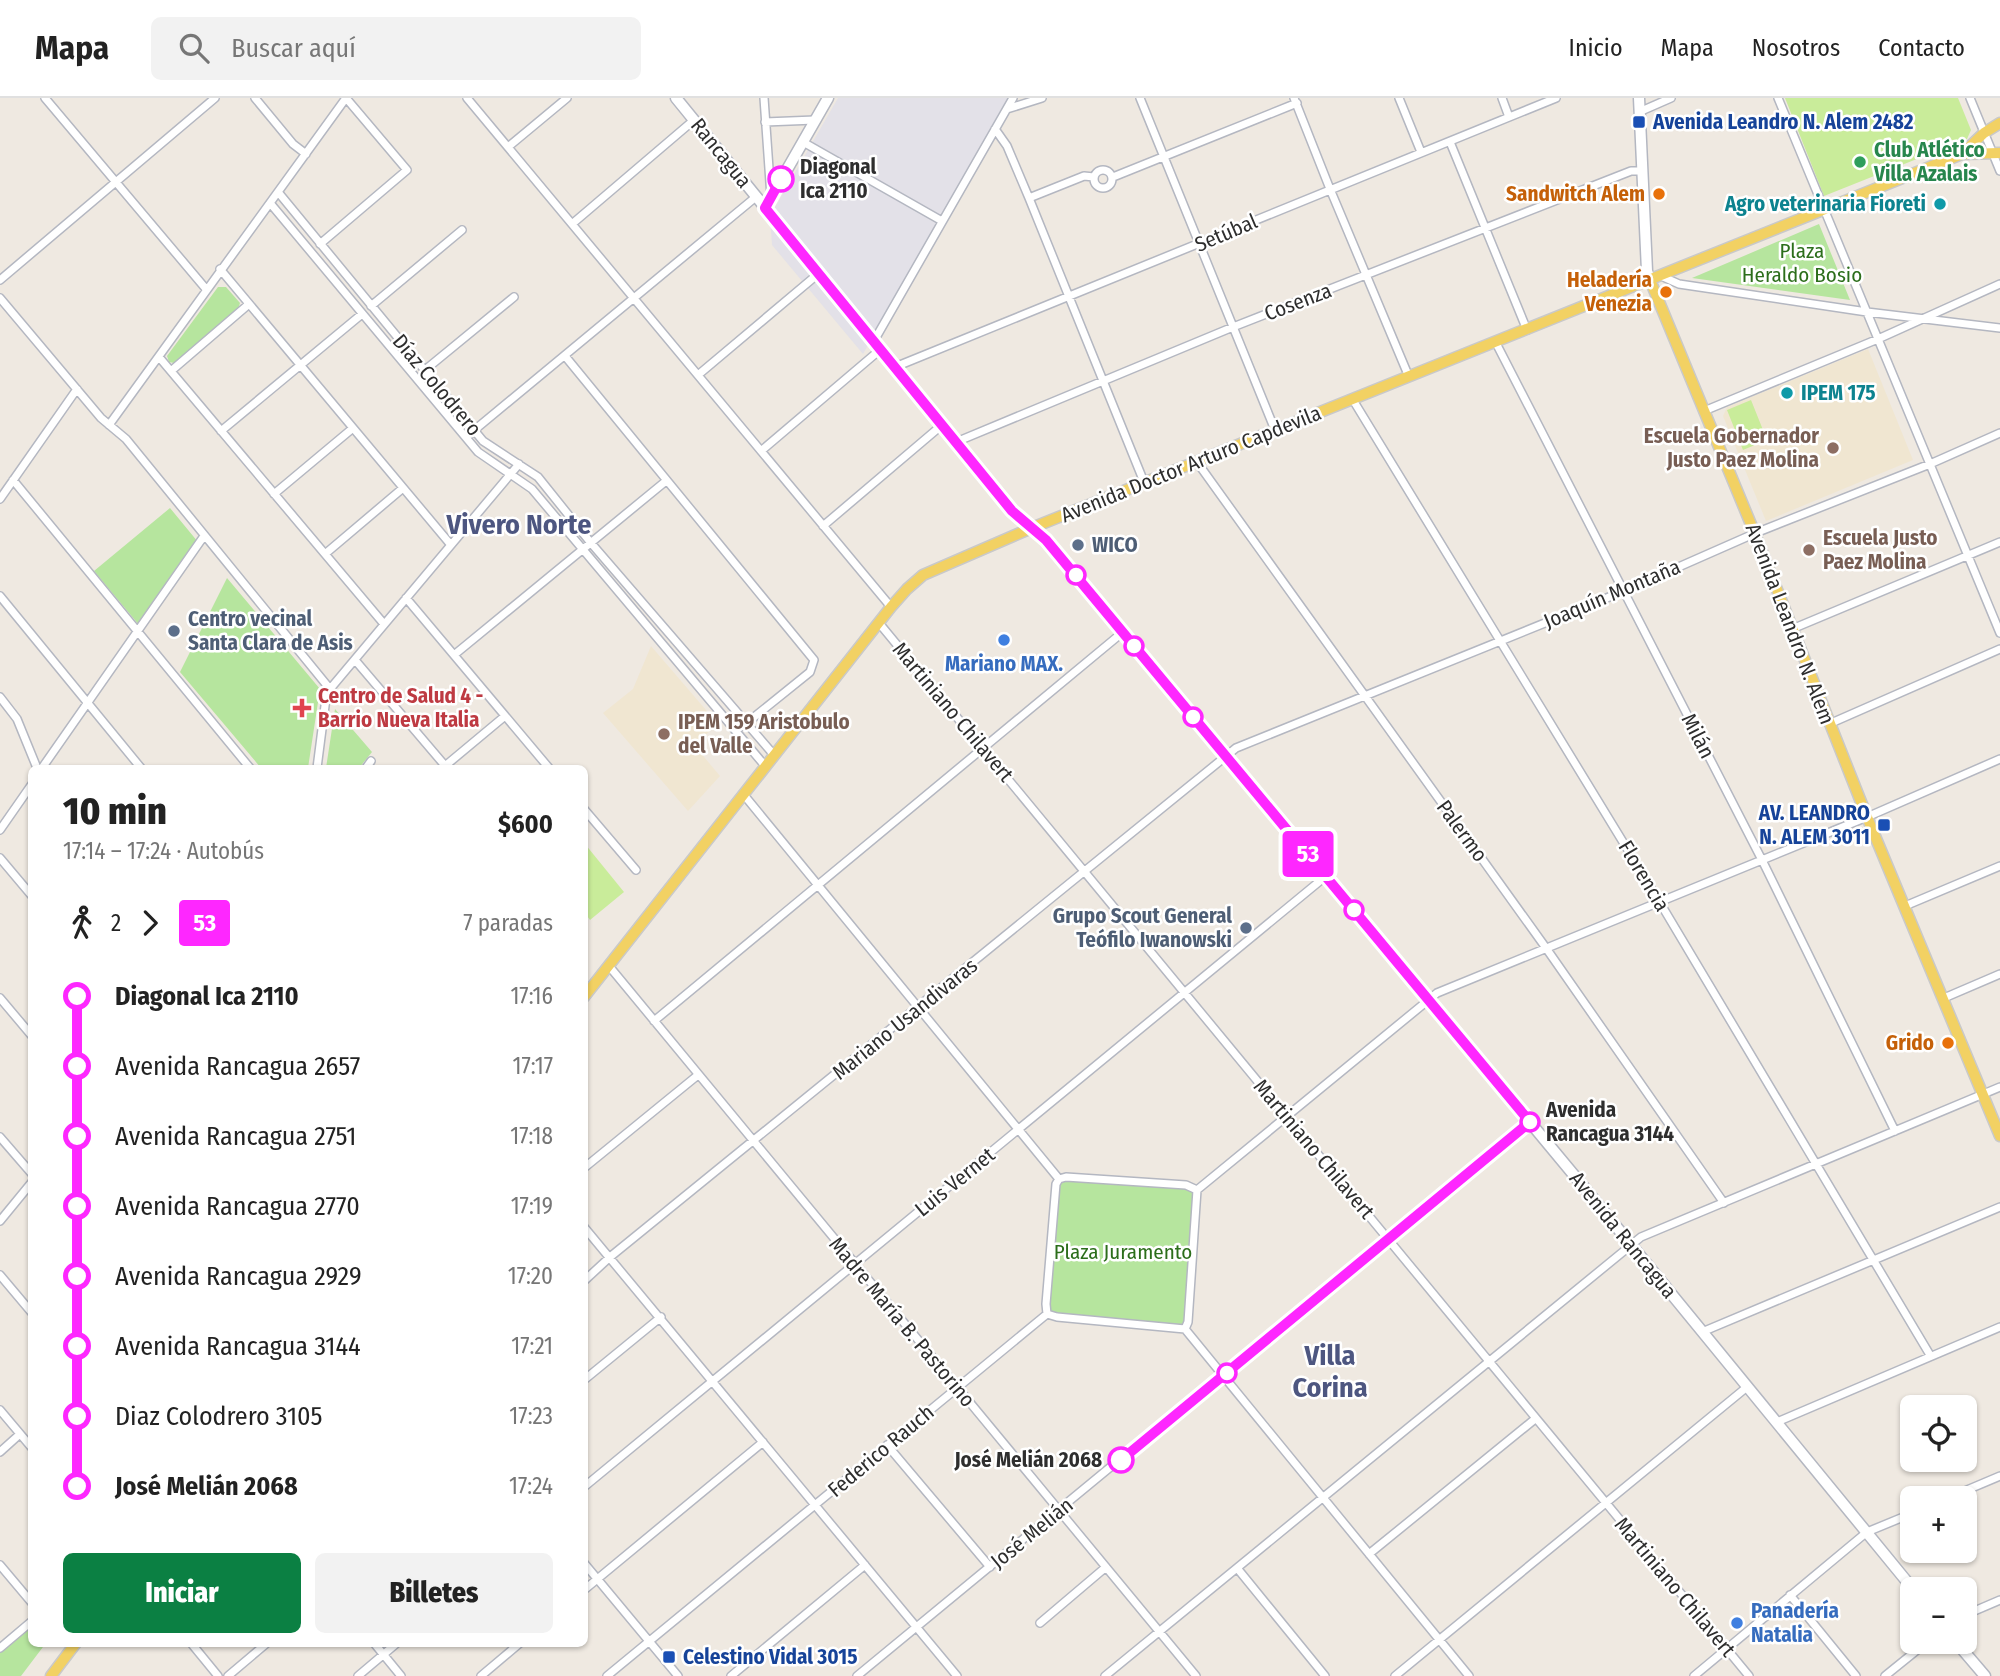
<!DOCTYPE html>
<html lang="es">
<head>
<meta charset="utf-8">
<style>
  body { margin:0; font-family:"Fira Sans Condensed",sans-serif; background:#f2f2f2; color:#222; height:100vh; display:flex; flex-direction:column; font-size:26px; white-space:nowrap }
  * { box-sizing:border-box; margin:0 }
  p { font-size:23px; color:#767676 }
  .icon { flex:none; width:38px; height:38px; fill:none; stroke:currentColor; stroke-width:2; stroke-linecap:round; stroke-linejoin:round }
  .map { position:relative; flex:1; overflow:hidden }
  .side { position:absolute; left:28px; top:667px; width:560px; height:882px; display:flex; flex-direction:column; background:#fff; border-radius:10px; box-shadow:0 2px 5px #0004 }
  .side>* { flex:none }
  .badge { padding:0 14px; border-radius:5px; font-size:24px; line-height:46px }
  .fabs { position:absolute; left:1900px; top:1297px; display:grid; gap:14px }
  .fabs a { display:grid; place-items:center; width:77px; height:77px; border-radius:10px; background:#fff; box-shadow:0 2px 5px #0004; font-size:35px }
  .map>.badge { position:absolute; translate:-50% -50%; box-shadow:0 0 0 4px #fff }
  .legs { display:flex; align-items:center; gap:10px; height:77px; padding:0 35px; font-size:23px }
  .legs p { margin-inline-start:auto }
  .headline { display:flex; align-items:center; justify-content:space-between; height:119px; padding:0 35px }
  h1 { font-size:38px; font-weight:800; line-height:52px }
  .button { display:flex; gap:14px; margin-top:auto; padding:14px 35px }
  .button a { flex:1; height:80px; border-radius:10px; background:#0b8043; color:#fff; font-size:28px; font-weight:800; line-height:80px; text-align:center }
  .button a+a { background:#f2f2f2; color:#222 }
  ul { padding:0 35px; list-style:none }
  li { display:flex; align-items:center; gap:24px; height:70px; font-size:26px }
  li i { display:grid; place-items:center; width:10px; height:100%; margin:0 9px; background:currentColor }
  li i::after { content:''; width:18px; height:18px; margin:-9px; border:5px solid; border-radius:50%; background:#fff }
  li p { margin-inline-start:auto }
  li:first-child i { background:linear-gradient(#0000 50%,currentColor 0) }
  li:last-child i { background:linear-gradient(currentColor 50%,#0000 0) }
  header { display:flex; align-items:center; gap:42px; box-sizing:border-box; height:98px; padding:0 35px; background:#fff; border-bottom:2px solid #e0e0e0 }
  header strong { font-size:33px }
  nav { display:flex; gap:38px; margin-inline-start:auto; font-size:24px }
  .search { width:490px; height:63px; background:#f2f2f2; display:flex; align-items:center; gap:18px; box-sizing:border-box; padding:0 24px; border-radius:10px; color:#767676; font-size:26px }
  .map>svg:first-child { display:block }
</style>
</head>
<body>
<header>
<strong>Mapa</strong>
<div class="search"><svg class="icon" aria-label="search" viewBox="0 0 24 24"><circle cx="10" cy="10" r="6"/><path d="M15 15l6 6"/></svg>Buscar aquí</div>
<nav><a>Inicio</a><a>Mapa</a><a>Nosotros</a><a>Contacto</a></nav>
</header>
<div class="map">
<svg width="2000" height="1578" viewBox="0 0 2000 1578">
  <rect width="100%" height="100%" fill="#efe9e1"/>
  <path fill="#e3e1e8" d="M838 0H1009L863 256 772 147 770 118Z"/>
  <path fill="#f0e6d1" d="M1868 251 1913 362 1766 423 1723 318 1727 309Z
    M651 548 718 626 694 647 720 678 688 713 603 615 633 591Z"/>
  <path fill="#b6e59e" d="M1819 126 1850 202 1692 180Z
    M218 189H226L240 205 237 214 174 265 169 264 167 258Z
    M170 410 198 444 139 527 94 473Z
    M227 480 320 591 308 670H261L180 574Z
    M335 611 372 654 359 670H326Z
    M1059 1081 1186 1087 1197 1092 1185 1231 1047 1216Z
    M31 1529 32 1545H46L21 1578H0V1555Z"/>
  <path fill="#c9ec9a" d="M1785 0H1958L1971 32 1967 41 1824 98Z
    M1751 302 1767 342 1743 352 1727 312Z
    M585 746 624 794 590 822 585 815Z"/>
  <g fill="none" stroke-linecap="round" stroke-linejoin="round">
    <defs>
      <path id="street" d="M45 0 206 191
        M255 0 293 46 306 56
        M467 0 891 509
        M764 0 771 99
        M1140 0 1275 332
        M1294 0 1330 91 1409 279
        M1399 0 1421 54
        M1502 0 1509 19
        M1778 0 2000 535
        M1970 0 2000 73
        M1007 11 1042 0
        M1639 14 1671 0
        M765 24 815 22
        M995 31 1007 48 1029 100 1144 384
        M803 44 942 123
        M1450 44 1527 232
        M508 49 567 0
        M1094 81a9 9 0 1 1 18 0a9 9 0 1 1-18 0Z
        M1113 79 1297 5
        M278 94 483 343 538 379 591 445 774 657
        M1029 100 1084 78 1094 79
        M270 105 478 354 532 391 766 669
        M572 126 694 22
        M320 146 407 72 346 0
        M220 171 451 447
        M1661 178 1679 186 1867 214 2000 230
        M0 182 215 0
        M0 200 101 320 126 341 330 591
        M371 208 462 132
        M874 243 1013 0
        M1496 245 1762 762 1895 1033
        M565 258 814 562 810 574 743 628
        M159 259 384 526
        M895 269 1556 0
        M425 272 514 199
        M171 273 249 206
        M698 277 818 176
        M1353 302 1659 803 1930 1257
        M1704 313 1878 241 2000 186
        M109 327 346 0
        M221 333 362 216
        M466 339 757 98
        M956 344 1233 229 1631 73H1642
        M761 353 881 251
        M1197 364 1546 850 1724 1105
        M13 382 250 670
        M274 396 353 330
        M0 401 77 291
        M823 428 942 327
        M325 456 403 390
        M0 498 141 670
        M406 500 549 670
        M879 525 1749 1578
        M1792 531 2000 444
        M454 557 666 383
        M355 562 447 670
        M0 599 17 621 37 670
        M1829 626 2000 551
        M445 668 505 618
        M42 670 204 438
        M317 670 326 600 330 591 519 366
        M366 670 371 663
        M744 697 1059 1081
        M584 711 636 772
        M0 732 32 686
        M0 760 32 798
        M1905 808 2000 768
        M609 868 1196 1578
        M0 900 32 938
        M1944 900 2000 876
        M654 923 1123 534
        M0 1039 32 1076
        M584 1070 698 977
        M1059 1081 1066 1079 1186 1087 1197 1092
        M1197 1092 1437 895 1867 719 2000 661
        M0 1123 32 1084
        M584 1129 957 1578
        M0 1177 32 1215
        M584 1183 610 1159 1236 650 1624 493 1758 434 1930 366 2000 335
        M1047 1216 1057 1219 1185 1231
        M1047 1216 1046 1206 1056 1086 1059 1081
        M1185 1231 1469 1578
        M1185 1231 1188 1224 1197 1092
        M1702 1234 2000 1109
        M584 1282 661 1219
        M0 1312 32 1350
        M1777 1324 2000 1229
        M887 1347 990 1469
        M0 1354 20 1336
        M584 1389 1326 778
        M1948 1400 2000 1378
        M1369 1456 1535 1321
        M584 1465 678 1578
        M0 1467 32 1505
        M1237 1470 1325 1578
        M584 1492 763 1344
        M1790 1497 1856 1578
        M1965 1517 2000 1502
        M1040 1525 1106 1469
        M191 1545 218 1578
        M374 1545 401 1578
        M0 1550 32 1523
        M228 1578 267 1545
        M358 1578 397 1545
        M481 1578 520 1545
        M607 1578 1047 1216
        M731 1578 865 1467
        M857 1578 1529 1024
        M1105 1578 1641 1139 2000 989
        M1395 1578 1747 1289
        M1694 1578 1867 1434 1913 1415
        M1885 1578 1927 1544"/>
      <path id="secondary" d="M676 0 1012 413 1046 442 1583 1088 1913 1491
        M1639 0 1647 173 1650 182
        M765 110 828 0
        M1956 1544 1985 1578"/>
      <path id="primary" d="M1962 56 2000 55
        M1650 182 1755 436 1867 719 2000 1038
        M584 899 891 509 907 491 923 477 1034 429 1962 56 1984 35 2000 25
        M51 1578 76 1545"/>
    </defs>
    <use href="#street" stroke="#b4b7c1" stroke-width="10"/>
    <use href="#secondary" stroke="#b4b7c1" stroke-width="13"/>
    <use href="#primary" stroke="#c9c9c9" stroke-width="13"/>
    <use href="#street" stroke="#fff" stroke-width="7"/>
    <use href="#secondary" stroke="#fff" stroke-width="10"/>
    <use href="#primary" stroke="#f2d163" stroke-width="10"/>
  </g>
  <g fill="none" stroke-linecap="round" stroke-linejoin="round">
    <defs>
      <path id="line-1" d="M781 81 765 110 1012 413 1046 442 1530 1024 1121 1362"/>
    </defs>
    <use href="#line-1" stroke="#fff" stroke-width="16"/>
    <use href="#line-1" stroke="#fe27ff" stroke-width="10"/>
  </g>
  <g fill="#1a4fb4" stroke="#fff" stroke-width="2.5">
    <rect x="1632" y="17" width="14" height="14" rx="3.5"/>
    <rect x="1877" y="720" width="14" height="14" rx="3.5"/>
    <rect x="662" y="1552" width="14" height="14" rx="3.5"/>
  </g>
  <circle fill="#2e9e5b" stroke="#fff" stroke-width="2.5" cx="1860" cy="64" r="7"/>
  <g fill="#fff" stroke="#fe27ff" stroke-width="3.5">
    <circle cx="781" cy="81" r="12"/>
    <circle cx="1076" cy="477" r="9"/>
    <circle cx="1134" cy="548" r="9"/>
    <circle cx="1193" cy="619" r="9"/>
    <circle cx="1354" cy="812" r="9"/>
    <circle cx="1530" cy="1024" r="9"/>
    <circle cx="1227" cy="1275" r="9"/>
    <circle cx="1121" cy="1362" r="12"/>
  </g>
  <g fill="#e8710a" stroke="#fff" stroke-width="2.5">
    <circle cx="1659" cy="96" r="7"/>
    <circle cx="1666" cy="194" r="7"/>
    <circle cx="1948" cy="945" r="7"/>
  </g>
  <g fill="#0f9aa8" stroke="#fff" stroke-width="2.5">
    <circle cx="1940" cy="106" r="7"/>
    <circle cx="1787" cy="295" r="7"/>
  </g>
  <g fill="#8d6e63" stroke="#fff" stroke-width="2.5">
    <circle cx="1833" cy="350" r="7"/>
    <circle cx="1809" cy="452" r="7"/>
    <circle cx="664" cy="636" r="7"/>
  </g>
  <g fill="#5c6f8a" stroke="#fff" stroke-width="2.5">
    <circle cx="1078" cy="447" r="7"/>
    <circle cx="174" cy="533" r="7"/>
    <circle cx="1246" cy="830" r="7"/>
  </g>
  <g fill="#3f7fe0" stroke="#fff" stroke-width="2.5">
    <circle cx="1004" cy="542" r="7"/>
    <circle cx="1737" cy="1525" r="7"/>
  </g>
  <path fill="#e0444e" stroke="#fff" stroke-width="2.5" d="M298.5 599.5h7v7h7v7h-7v7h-7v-7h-7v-7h7z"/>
  <g text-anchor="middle" stroke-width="5" stroke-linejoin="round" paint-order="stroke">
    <g font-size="21" font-weight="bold" fill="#164399" stroke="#fff" text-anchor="start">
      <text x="1653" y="31">Avenida Leandro N. Alem 2482</text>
      <text x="1870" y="722" text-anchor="end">AV. LEANDRO<tspan x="1870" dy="24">N. ALEM 3011</tspan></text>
      <text x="683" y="1566">Celestino Vidal 3015</text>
    </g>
    <g font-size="21" font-weight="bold" fill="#27864d" stroke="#fff" text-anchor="start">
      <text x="1874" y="59">Club Atlético<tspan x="1874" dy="24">Villa Azalais</tspan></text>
    </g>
    <g font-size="21" fill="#2e2e2e" stroke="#fff">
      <text transform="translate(721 55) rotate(51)" y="7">Rancagua</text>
      <text transform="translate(1226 135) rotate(-23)" y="7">Setúbal</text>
      <text transform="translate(1298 204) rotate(-21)" y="7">Cosenza</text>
      <text transform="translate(437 287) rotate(50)" y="7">Díaz Colodrero</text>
      <text transform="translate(1191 366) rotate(-22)" y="7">Avenida Doctor Arturo Capdevila</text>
      <text transform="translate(1612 496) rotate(-23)" y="7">Joaquín Montaña</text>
      <text transform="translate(1790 526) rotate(69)" y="7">Avenida Leandro N. Alem</text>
      <text transform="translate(953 614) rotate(50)" y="7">Martiniano Chilavert</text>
      <text transform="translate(1698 638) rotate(63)" y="7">Milán</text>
      <text transform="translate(1462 733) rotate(54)" y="7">Palermo</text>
      <text transform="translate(1644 778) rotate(59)" y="7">Florencia</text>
      <text transform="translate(905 921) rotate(-39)" y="7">Mariano Usandivaras</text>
      <text transform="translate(1314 1051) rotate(50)" y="7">Martiniano Chilavert</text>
      <text transform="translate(955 1084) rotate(-39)" y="7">Luis Vernet</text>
      <text transform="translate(1623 1137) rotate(51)" y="7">Avenida Rancagua</text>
      <text transform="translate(902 1224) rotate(50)" y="7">Madre María B. Pastorino</text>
      <text transform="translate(881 1353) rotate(-40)" y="7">Federico Rauch</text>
      <text transform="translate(1032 1435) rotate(-39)" y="7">José Melián</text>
      <text transform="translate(1675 1489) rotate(50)" y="7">Martiniano Chilavert</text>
    </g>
    <g font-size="21" font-weight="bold" fill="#2e2e2e" stroke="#fff" text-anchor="start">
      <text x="800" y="76">Diagonal<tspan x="800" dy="24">Ica 2110</tspan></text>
      <text x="1546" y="1019">Avenida<tspan x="1546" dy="24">Rancagua 3144</tspan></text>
      <text x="1102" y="1369" text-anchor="end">José Melián 2068</text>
    </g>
    <g font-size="21" font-weight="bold" fill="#c56008" stroke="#fff" text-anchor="end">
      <text x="1645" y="103">Sandwitch Alem</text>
      <text x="1652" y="189">Heladería<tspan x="1652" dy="24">Venezia</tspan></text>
      <text x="1934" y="952">Grido</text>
    </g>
    <g font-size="21" font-weight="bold" fill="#0d838f" stroke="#fff" text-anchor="end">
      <text x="1926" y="113">Agro veterinaria Fioreti</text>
      <text x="1801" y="302" text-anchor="start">IPEM 175</text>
    </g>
    <g font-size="21" fill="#2c6e1b" stroke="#fff">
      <text x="1802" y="160">Plaza<tspan x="1802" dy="24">Heraldo Bosio</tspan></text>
      <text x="1123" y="1161">Plaza Juramento</text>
    </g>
    <g font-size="21" font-weight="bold" fill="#785e54" stroke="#fff" text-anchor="start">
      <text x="1819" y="345" text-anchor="end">Escuela Gobernador<tspan x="1819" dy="24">Justo Paez Molina</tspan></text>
      <text x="1823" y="447">Escuela Justo<tspan x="1823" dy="24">Paez Molina</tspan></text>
      <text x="678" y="631">IPEM 159 Aristobulo<tspan x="678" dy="24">del Valle</tspan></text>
    </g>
    <g font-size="21" font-weight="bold" fill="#4e5e75" stroke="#fff" text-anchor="start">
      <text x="1092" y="454">WICO</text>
      <text x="188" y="528">Centro vecinal<tspan x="188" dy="24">Santa Clara de Asis</tspan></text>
      <text x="1232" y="825" text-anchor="end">Grupo Scout General<tspan x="1232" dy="24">Teófilo Iwanowski</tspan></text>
    </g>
    <g font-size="21" font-weight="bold" fill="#366cbe" stroke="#fff">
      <text x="1004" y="573">Mariano MAX.</text>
      <text x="1751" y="1520" text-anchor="start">Panadería<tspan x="1751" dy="24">Natalia</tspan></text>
    </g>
    <g font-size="21" font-weight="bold" fill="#be3a42" stroke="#fff" text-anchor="start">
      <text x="318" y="605">Centro de Salud 4 -<tspan x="318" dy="24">Barrio Nueva Italia</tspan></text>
    </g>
    <g font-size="28" font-weight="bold" fill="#4d5680" stroke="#fff">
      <text x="519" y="436">Vivero Norte</text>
      <text x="1330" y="1267">Villa<tspan x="1330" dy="32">Corina</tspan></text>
    </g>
  </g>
</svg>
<div class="fabs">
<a><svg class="icon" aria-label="locate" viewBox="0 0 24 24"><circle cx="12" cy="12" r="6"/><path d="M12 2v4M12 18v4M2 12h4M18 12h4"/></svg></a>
<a>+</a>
<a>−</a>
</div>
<b class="badge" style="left:1308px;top:756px;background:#fe27ff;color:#fff">53</b>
<section class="side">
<div class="headline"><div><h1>10 min</h1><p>17:14 – 17:24 · Autobús</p></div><b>$600</b></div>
<div class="legs"><svg class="icon" aria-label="walk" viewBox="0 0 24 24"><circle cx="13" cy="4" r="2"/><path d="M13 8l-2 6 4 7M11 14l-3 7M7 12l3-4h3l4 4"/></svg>2<svg class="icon" aria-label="forward" viewBox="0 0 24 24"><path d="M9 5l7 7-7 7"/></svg><b class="badge" style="background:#fe27ff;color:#fff">53</b><p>7 paradas</p></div>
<ul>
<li><i style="color:#fe27ff"></i><b>Diagonal Ica 2110</b><p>17:16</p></li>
<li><i style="color:#fe27ff"></i><span>Avenida Rancagua 2657</span><p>17:17</p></li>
<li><i style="color:#fe27ff"></i><span>Avenida Rancagua 2751</span><p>17:18</p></li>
<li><i style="color:#fe27ff"></i><span>Avenida Rancagua 2770</span><p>17:19</p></li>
<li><i style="color:#fe27ff"></i><span>Avenida Rancagua 2929</span><p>17:20</p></li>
<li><i style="color:#fe27ff"></i><span>Avenida Rancagua 3144</span><p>17:21</p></li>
<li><i style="color:#fe27ff"></i><span>Diaz Colodrero 3105</span><p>17:23</p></li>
<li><i style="color:#fe27ff"></i><b>José Melián 2068</b><p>17:24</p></li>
</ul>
<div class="button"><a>Iniciar</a><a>Billetes</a></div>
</section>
</div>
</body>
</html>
